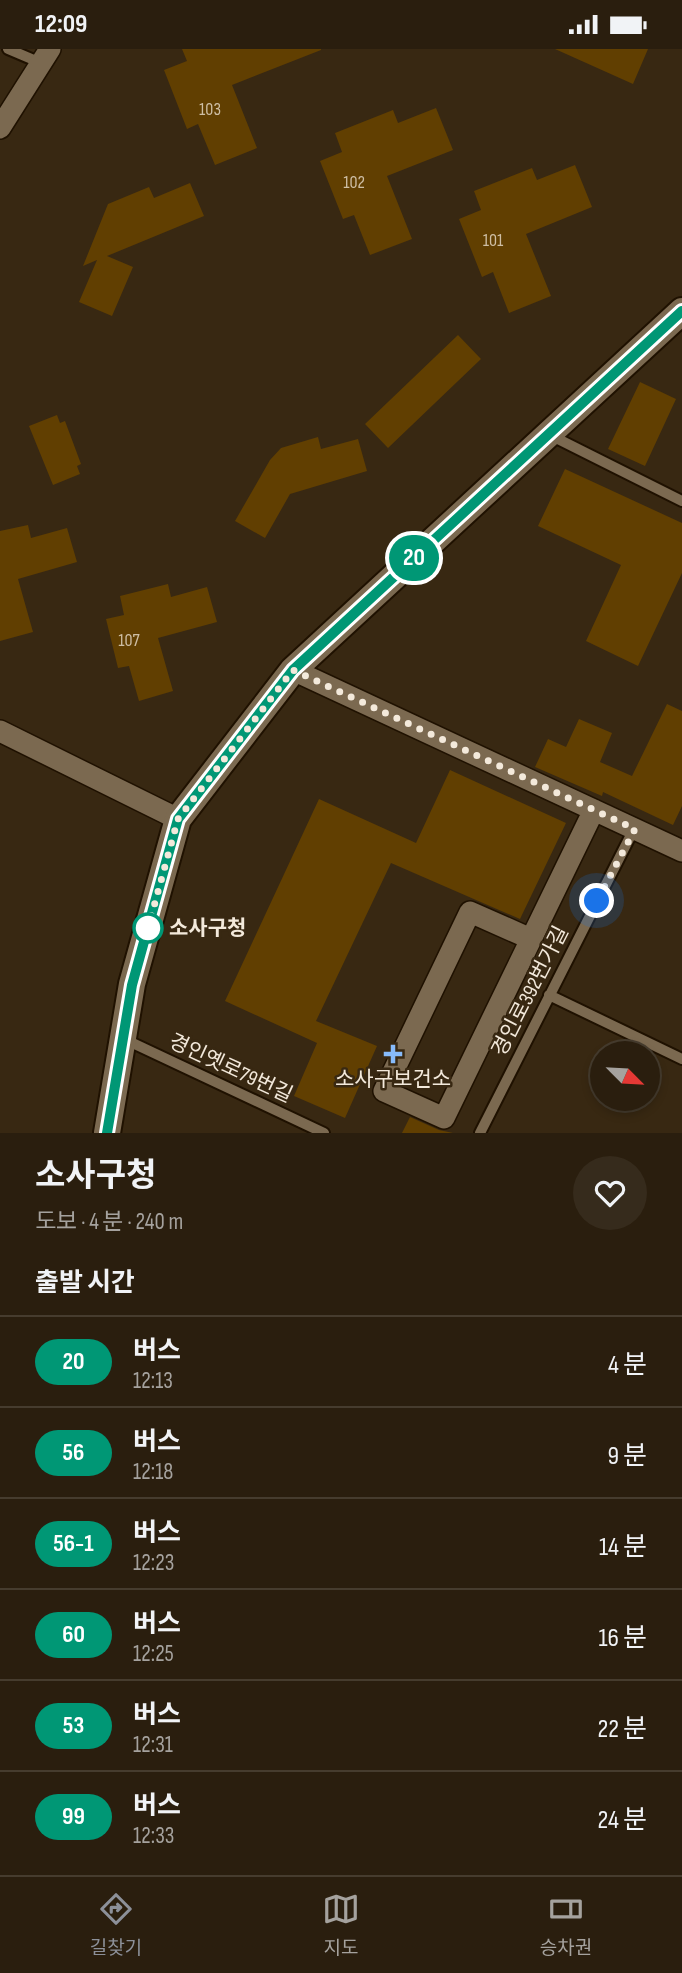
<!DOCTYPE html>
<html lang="ko">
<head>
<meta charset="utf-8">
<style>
  body { margin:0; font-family:"Sofia Sans Condensed","Noto Sans KR",sans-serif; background:#362b1c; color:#f1f3f6; height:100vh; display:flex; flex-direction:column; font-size:26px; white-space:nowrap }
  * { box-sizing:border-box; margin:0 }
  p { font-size:23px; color:#a5a29e }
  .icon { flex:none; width:38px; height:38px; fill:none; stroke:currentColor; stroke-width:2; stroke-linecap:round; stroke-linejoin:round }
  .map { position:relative; height:1084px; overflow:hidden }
  .details { display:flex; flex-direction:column; background:#2a1e0e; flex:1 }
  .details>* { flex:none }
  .badge { padding:0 14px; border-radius:23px; font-size:24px; line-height:46px }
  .needle { width:46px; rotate:114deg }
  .controls { position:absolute; left:590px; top:992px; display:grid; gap:14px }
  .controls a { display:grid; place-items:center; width:70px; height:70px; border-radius:50%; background:#2a1e0e; box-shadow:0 4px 10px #0003,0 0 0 2px #463c2e; font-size:35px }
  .you { position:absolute; width:35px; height:35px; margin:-18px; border:5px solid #fff; border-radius:50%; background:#1a73e8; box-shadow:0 0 0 10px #1a73e833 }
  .map>.badge { position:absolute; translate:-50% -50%; box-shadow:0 0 0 4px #fff }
  h2 { padding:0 35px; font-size:26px; line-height:63px }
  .round { display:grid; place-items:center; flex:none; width:74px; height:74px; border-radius:37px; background:#362b1c }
  .head { display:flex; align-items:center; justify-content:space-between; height:119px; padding:0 35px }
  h1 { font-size:33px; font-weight:700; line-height:52px }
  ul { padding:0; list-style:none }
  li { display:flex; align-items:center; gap:21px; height:91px; padding:0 35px; border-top:2px solid #463c2e }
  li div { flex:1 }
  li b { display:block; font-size:26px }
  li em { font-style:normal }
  li .badge { min-width:77px; font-weight:700; text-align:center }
  .status { display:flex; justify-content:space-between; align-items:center; height:49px; padding:0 35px; background:#2a1e0e; direction:ltr }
  .status svg { height:19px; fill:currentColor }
  .menu { display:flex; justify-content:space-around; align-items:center; height:98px; border-top:2px solid #463c2e; background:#2a1e0e; font-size:19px; color:#a5a29e }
  .menu a { display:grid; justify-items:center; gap:4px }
  .menu .selected { color:#8c9099 }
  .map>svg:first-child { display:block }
</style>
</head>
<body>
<div class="status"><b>12:09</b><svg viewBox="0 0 49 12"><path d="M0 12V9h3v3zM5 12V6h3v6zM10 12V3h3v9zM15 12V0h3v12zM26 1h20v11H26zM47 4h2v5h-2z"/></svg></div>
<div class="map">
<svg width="682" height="1084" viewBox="0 0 682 1084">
  <rect width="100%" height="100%" fill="#382812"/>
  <path fill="#613f01" d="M182 0H321V1L232 36 257 99 215 116 198 75 187 80 164 21 187 12Z
    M555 0H648L633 35Z
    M436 59 453 101 387 127 412 190 370 206 354 166 343 170 320 112 342 103 335 84 393 61 398 74Z
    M575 116 592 158 526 185 551 247 509 264 493 223 482 228 459 170 481 161 474 142 532 119 537 131Z
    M190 134 204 167 107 207 133 218 112 267 79 253 97 211 83 217 108 155 149 138 154 149Z
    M458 286 481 310 388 399 365 375Z
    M640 333 676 350 645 417 608 400Z
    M57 366 60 374 65 372 81 415 77 417 80 425 53 436 29 377Z
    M318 388 321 400 358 390 367 422 290 445 265 489 235 472 270 411 281 399Z
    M565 420 682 474V524L638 617 586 592 621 516 538 477Z
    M28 476 31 489 67 479 77 513 18 530 33 583 0 592V482Z
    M168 535 171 548 207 538 217 573 158 589 173 642 139 652 129 617 118 619 106 570 124 566 120 547Z
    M667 655 682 662V757L673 776 603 743 602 747 535 718 548 690 566 698 579 670 612 684 600 713 632 727Z
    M450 721 566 774 520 870 391 814 316 972 377 997 345 1069 294 1047 317 994 225 952 319 750 416 794Z
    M410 1068 439 1081 453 1084H402Z"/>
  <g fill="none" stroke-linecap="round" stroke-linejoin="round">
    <defs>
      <path id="service" d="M8 0 41 14
        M550 386 682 452
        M549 946 682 1010
        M124 990 324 1084
        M480 1084 634 780"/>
      <path id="minor" d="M0 79 50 0
        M293 621 682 802
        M0 682 178 770
        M531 890 470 863 384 1042 444 1069 594 761"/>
      <path id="tertiary" d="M107 1084 132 935 178 770 293 621 682 262"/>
    </defs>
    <use href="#service" stroke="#1f1100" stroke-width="14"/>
    <use href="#minor" stroke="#1f1100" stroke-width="24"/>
    <use href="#tertiary" stroke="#1f1100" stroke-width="30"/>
    <use href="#service" stroke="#7b6950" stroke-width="10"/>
    <use href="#minor" stroke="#7b6950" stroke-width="21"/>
    <use href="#tertiary" stroke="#7b6950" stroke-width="26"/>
  </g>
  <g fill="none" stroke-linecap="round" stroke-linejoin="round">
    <defs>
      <path id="line" d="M107 1084 132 936 178 770 293 621 682 262"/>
    </defs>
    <use href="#line" stroke="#fff" stroke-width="16"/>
    <use href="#line" stroke="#009775" stroke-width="10"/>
    <path stroke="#f3e9db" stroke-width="7" stroke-dasharray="0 12.6" d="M148 879 178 770 293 621 635 780 597 852"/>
  </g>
  <circle fill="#fff" stroke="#009775" stroke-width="3.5" cx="148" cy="879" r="14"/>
  <path fill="#87bbfb" stroke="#382812" stroke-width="2.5" d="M389.5 994.5h7v7h7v7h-7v7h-7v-7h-7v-7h7z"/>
  <g text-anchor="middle" stroke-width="5" stroke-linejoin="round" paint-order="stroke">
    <g font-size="18" fill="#cebea4">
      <text x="210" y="66">103</text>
      <text x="354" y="139">102</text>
      <text x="493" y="197">101</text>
      <text x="129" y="597">107</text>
    </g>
    <g font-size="21" font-weight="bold" fill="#f3e9db" stroke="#382812" text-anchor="start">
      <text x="169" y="886">소사구청</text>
    </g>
    <g font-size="21" fill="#f3e9db" stroke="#382812">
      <text transform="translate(530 942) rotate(-63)" y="7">경인로392번가길</text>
      <text transform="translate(231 1019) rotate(25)" y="7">경인옛로79번길</text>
    </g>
    <g font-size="21" fill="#f3e9db" stroke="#382812">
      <text x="393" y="1037">소사구보건소</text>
    </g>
  </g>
</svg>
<div class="controls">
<a><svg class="needle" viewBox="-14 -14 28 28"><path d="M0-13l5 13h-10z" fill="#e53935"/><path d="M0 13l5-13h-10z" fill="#a5a29e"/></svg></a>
</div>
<div class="you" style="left:597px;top:852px"></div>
<b class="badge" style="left:414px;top:509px;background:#009775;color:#fff">20</b>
</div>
<section class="details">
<div class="head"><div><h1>소사구청</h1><p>도보 · 4 분 · 240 m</p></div><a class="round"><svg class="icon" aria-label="heart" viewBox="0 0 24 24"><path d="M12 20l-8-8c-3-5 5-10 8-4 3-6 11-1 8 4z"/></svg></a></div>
<h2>출발 시간</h2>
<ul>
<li><span class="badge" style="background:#009775;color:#fff">20</span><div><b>버스</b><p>12:13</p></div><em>4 분</em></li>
<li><span class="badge" style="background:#009775;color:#fff">56</span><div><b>버스</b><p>12:18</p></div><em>9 분</em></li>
<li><span class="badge" style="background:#009775;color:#fff">56-1</span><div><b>버스</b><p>12:23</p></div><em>14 분</em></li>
<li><span class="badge" style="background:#009775;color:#fff">60</span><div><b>버스</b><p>12:25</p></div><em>16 분</em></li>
<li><span class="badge" style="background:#009775;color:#fff">53</span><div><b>버스</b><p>12:31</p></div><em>22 분</em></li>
<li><span class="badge" style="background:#009775;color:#fff">99</span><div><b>버스</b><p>12:33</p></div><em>24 분</em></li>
</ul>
</section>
<nav class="menu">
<a class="selected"><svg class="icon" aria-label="directions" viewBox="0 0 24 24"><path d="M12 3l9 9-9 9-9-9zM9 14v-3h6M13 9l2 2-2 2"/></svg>길찾기</a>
<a><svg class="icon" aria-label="map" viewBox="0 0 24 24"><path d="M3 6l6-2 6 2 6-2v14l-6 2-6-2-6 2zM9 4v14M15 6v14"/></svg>지도</a>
<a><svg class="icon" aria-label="tickets" viewBox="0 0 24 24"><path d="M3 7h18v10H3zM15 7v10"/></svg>승차권</a>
</nav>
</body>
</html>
